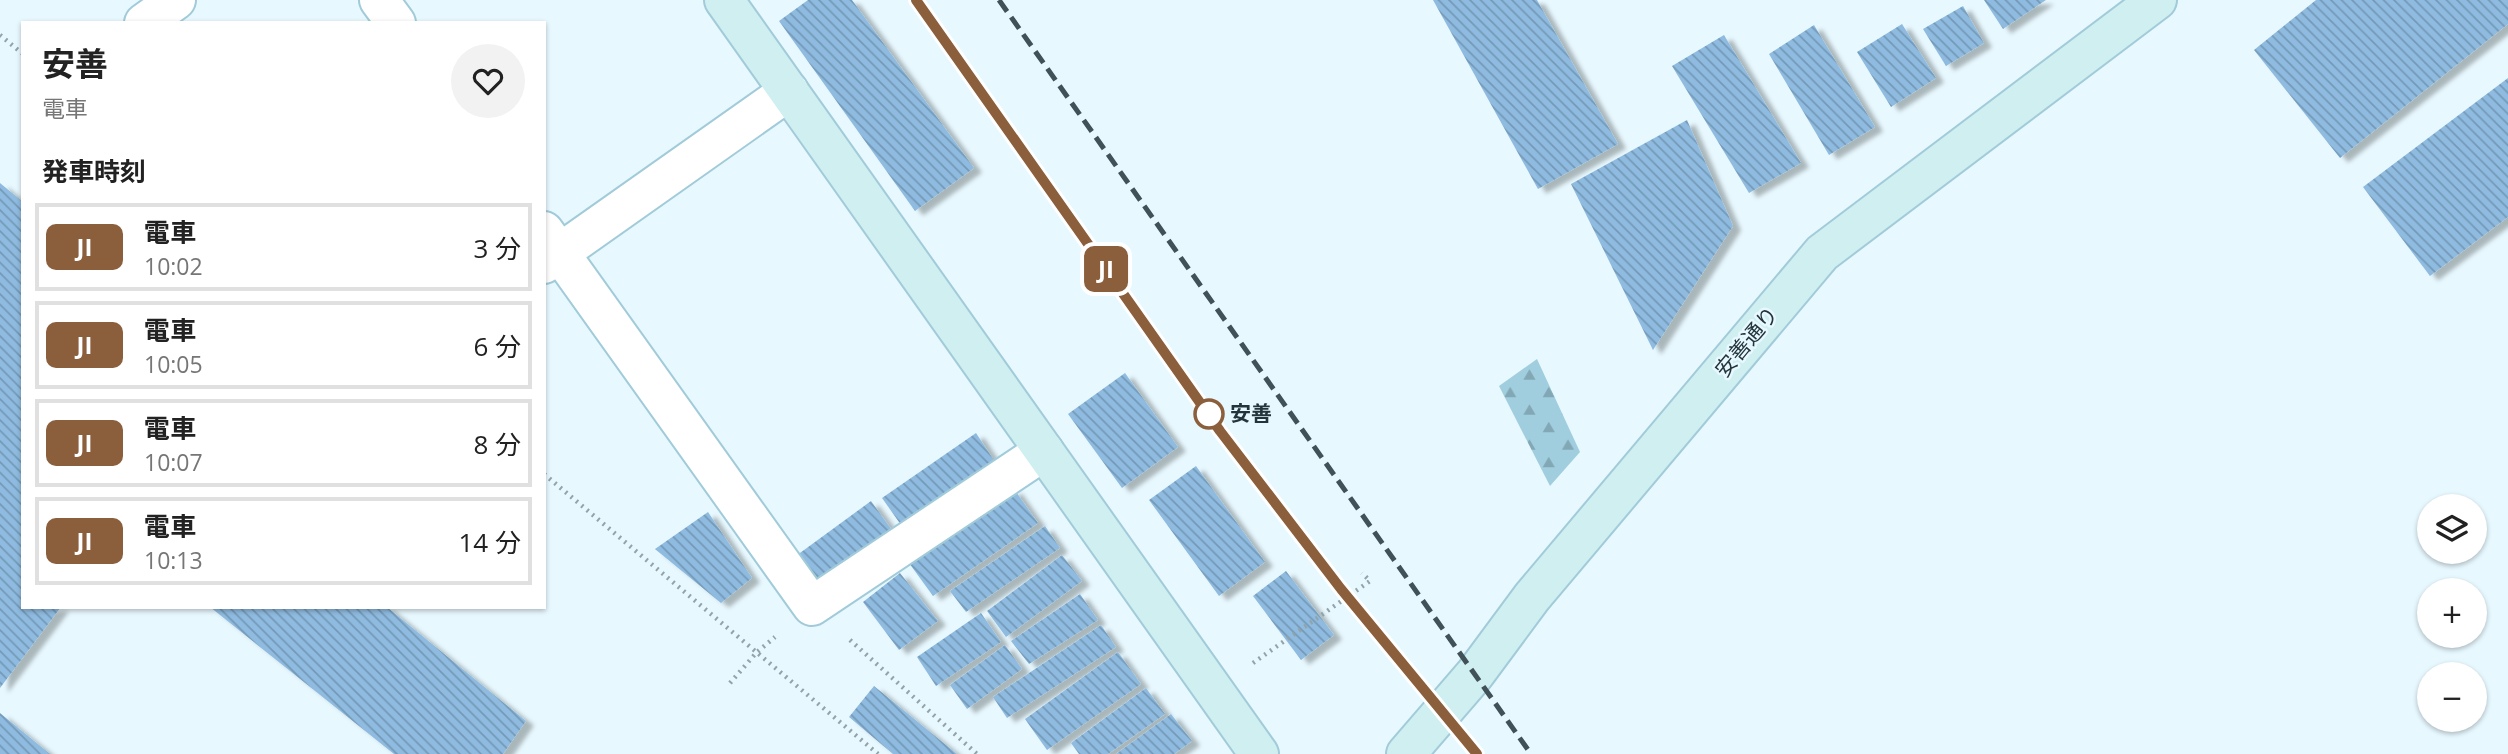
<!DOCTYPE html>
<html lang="ja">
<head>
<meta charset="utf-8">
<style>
  body { margin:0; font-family:"Open Sans","Noto Sans JP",sans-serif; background:#f2f2f2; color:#222; height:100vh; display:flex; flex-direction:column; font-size:26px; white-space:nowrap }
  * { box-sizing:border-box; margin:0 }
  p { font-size:23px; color:#767676 }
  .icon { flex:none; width:38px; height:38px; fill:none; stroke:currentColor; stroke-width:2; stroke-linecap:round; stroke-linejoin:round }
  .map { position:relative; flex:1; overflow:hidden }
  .drawer { position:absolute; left:21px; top:21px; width:525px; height:588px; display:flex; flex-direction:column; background:#fff; border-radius:0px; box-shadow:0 2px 5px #0004 }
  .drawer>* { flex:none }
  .badge { padding:0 14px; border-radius:10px; font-size:24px; line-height:46px }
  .buttons { position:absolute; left:2417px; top:494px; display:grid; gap:14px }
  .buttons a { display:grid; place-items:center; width:70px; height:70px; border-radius:50%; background:#fff; box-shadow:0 2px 5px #0004; font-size:35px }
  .map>.badge { position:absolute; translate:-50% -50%; box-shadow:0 0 0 4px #fff }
  h2 { padding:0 21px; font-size:26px; line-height:63px }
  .round { display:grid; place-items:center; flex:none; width:74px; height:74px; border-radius:37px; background:#f2f2f2 }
  .overview { display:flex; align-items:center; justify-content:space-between; height:119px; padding:0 21px }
  h1 { font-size:33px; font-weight:700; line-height:52px }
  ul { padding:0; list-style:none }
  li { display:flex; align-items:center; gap:21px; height:88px; margin:0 14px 10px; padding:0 7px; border:4px solid #e0e0e0; border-radius:0px }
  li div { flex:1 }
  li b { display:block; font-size:26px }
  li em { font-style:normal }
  li .badge { min-width:77px; font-weight:700; text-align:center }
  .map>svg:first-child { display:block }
</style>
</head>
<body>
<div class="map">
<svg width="2508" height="754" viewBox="0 0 2508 754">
  <defs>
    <pattern id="forest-firs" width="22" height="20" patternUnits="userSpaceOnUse" patternTransform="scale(1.75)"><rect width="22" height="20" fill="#a1cede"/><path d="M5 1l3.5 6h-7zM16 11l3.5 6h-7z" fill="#83a8b5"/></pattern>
    <pattern id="building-back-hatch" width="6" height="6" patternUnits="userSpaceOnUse" patternTransform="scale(1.75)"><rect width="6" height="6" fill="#8fbbe0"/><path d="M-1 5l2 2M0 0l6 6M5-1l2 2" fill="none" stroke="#7499b7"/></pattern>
    <filter id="shadow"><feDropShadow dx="8" dy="4.5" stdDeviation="2" flood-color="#0004"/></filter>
  </defs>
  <rect width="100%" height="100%" fill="#e7f8fe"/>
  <path fill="url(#forest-firs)" d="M1537 359 1580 452 1550 486 1499 386Z"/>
  <path fill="url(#building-back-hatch)" filter="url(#shadow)" d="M808 0H852L974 168 915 211 779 21Z
    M1433 0H1537L1618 144 1538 189Z
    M1984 0H2046L2003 29Z
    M2316 0H2508V24L2340 158 2254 50Z
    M1963 6 1984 43 1946 66 1923 29Z
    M1902 24 1936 78 1891 107 1857 52Z
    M1814 25 1875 127 1829 155 1769 54Z
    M1724 35 1801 163 1749 193 1672 66Z
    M2508 78V217L2430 276 2363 187Z
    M1687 120 1733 226 1653 350 1571 184Z
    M0 183 23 202V607H61L0 688Z
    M1125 373 1178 447 1122 488 1068 414Z
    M976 433 999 468 906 532 882 498Z
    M1196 466 1265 562 1219 596 1149 500Z
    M1014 489 1038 523 933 596 909 563Z
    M871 501 894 533 812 592 789 561Z
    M708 512 752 578 721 603 655 549Z
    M1045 526 1060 548 966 612 950 591Z
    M1062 555 1082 581 1006 637 987 611Z
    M1286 571 1334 635 1301 660 1253 596Z
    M900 573 938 621 899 650 863 602Z
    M1080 594 1098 620 1029 664 1011 641Z
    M210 607H387L526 721 503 754H394Z
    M981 613 1001 642 936 686 917 657Z
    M1101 625 1116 647 1007 718 993 697Z
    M1005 645 1022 669 967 709 950 685Z
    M1118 652 1141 684 1047 750 1025 719Z
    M874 686 957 754H893L849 717Z
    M1146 688 1165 714 1108 754H1079L1071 743Z
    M0 713 50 754H0Z
    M1171 714 1192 741 1174 754H1116Z"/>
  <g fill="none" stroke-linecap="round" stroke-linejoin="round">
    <defs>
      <path id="street" d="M379 0 396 23
        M144 23 176 0
        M544 231 812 606 1044 451
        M544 264 789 91"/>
      <path id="secondary" d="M724 0 1259 754
        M1406 754 1475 674 1532 597 1822 253 2157 0"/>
    </defs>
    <use href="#street" stroke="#a2cbda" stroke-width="42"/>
    <use href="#secondary" stroke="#a2cbda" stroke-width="42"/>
    <path stroke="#92a3a9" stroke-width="4.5" stroke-dasharray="2 5" stroke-linecap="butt" d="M0 35 23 54
      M544 474 878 754
      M850 640 977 754
      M1253 663 1370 581 1362 573
      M730 683 757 652 775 637"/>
    <use href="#street" stroke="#fff" stroke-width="38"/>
    <use href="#secondary" stroke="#cfeff0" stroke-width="38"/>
    <path stroke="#405157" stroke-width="5" stroke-dasharray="14 7" stroke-linecap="butt" d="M916 0 1220 431 1341 589 1477 754
      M999 0 1531 754"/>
  </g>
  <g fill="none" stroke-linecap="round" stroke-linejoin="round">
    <defs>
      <path id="line" d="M916 0 1220 431 1341 589 1477 754"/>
    </defs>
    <use href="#line" stroke="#fff" stroke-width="16"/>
    <use href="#line" stroke="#8b5e3c" stroke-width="10"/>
  </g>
  <circle fill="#fff" stroke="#8b5e3c" stroke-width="3.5" cx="1209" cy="414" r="14"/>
  <g text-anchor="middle" stroke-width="5" stroke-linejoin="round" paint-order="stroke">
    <g font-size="21" fill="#23343a" stroke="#e7f8fe">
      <text transform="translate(1747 342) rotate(-50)" y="7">安善通り</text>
    </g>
    <g font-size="21" font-weight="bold" fill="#23343a" stroke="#e7f8fe" text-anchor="start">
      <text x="1230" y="421">安善</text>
    </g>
  </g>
</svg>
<div class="buttons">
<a><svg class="icon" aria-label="layers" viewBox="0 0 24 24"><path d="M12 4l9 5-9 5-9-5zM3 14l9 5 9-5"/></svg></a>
<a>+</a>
<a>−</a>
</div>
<b class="badge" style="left:1106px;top:269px;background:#8b5e3c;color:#fff">JI</b>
<section class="drawer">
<div class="overview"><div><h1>安善</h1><p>電車</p></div><a class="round"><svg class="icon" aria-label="heart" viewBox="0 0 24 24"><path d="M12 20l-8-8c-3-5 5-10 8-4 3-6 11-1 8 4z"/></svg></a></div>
<h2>発車時刻</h2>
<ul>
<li><span class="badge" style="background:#8b5e3c;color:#fff">JI</span><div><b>電車</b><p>10:02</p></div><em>3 分</em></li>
<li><span class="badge" style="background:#8b5e3c;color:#fff">JI</span><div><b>電車</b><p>10:05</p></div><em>6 分</em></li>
<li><span class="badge" style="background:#8b5e3c;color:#fff">JI</span><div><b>電車</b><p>10:07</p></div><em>8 分</em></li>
<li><span class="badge" style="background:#8b5e3c;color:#fff">JI</span><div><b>電車</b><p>10:13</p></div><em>14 分</em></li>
</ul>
</section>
</div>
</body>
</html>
